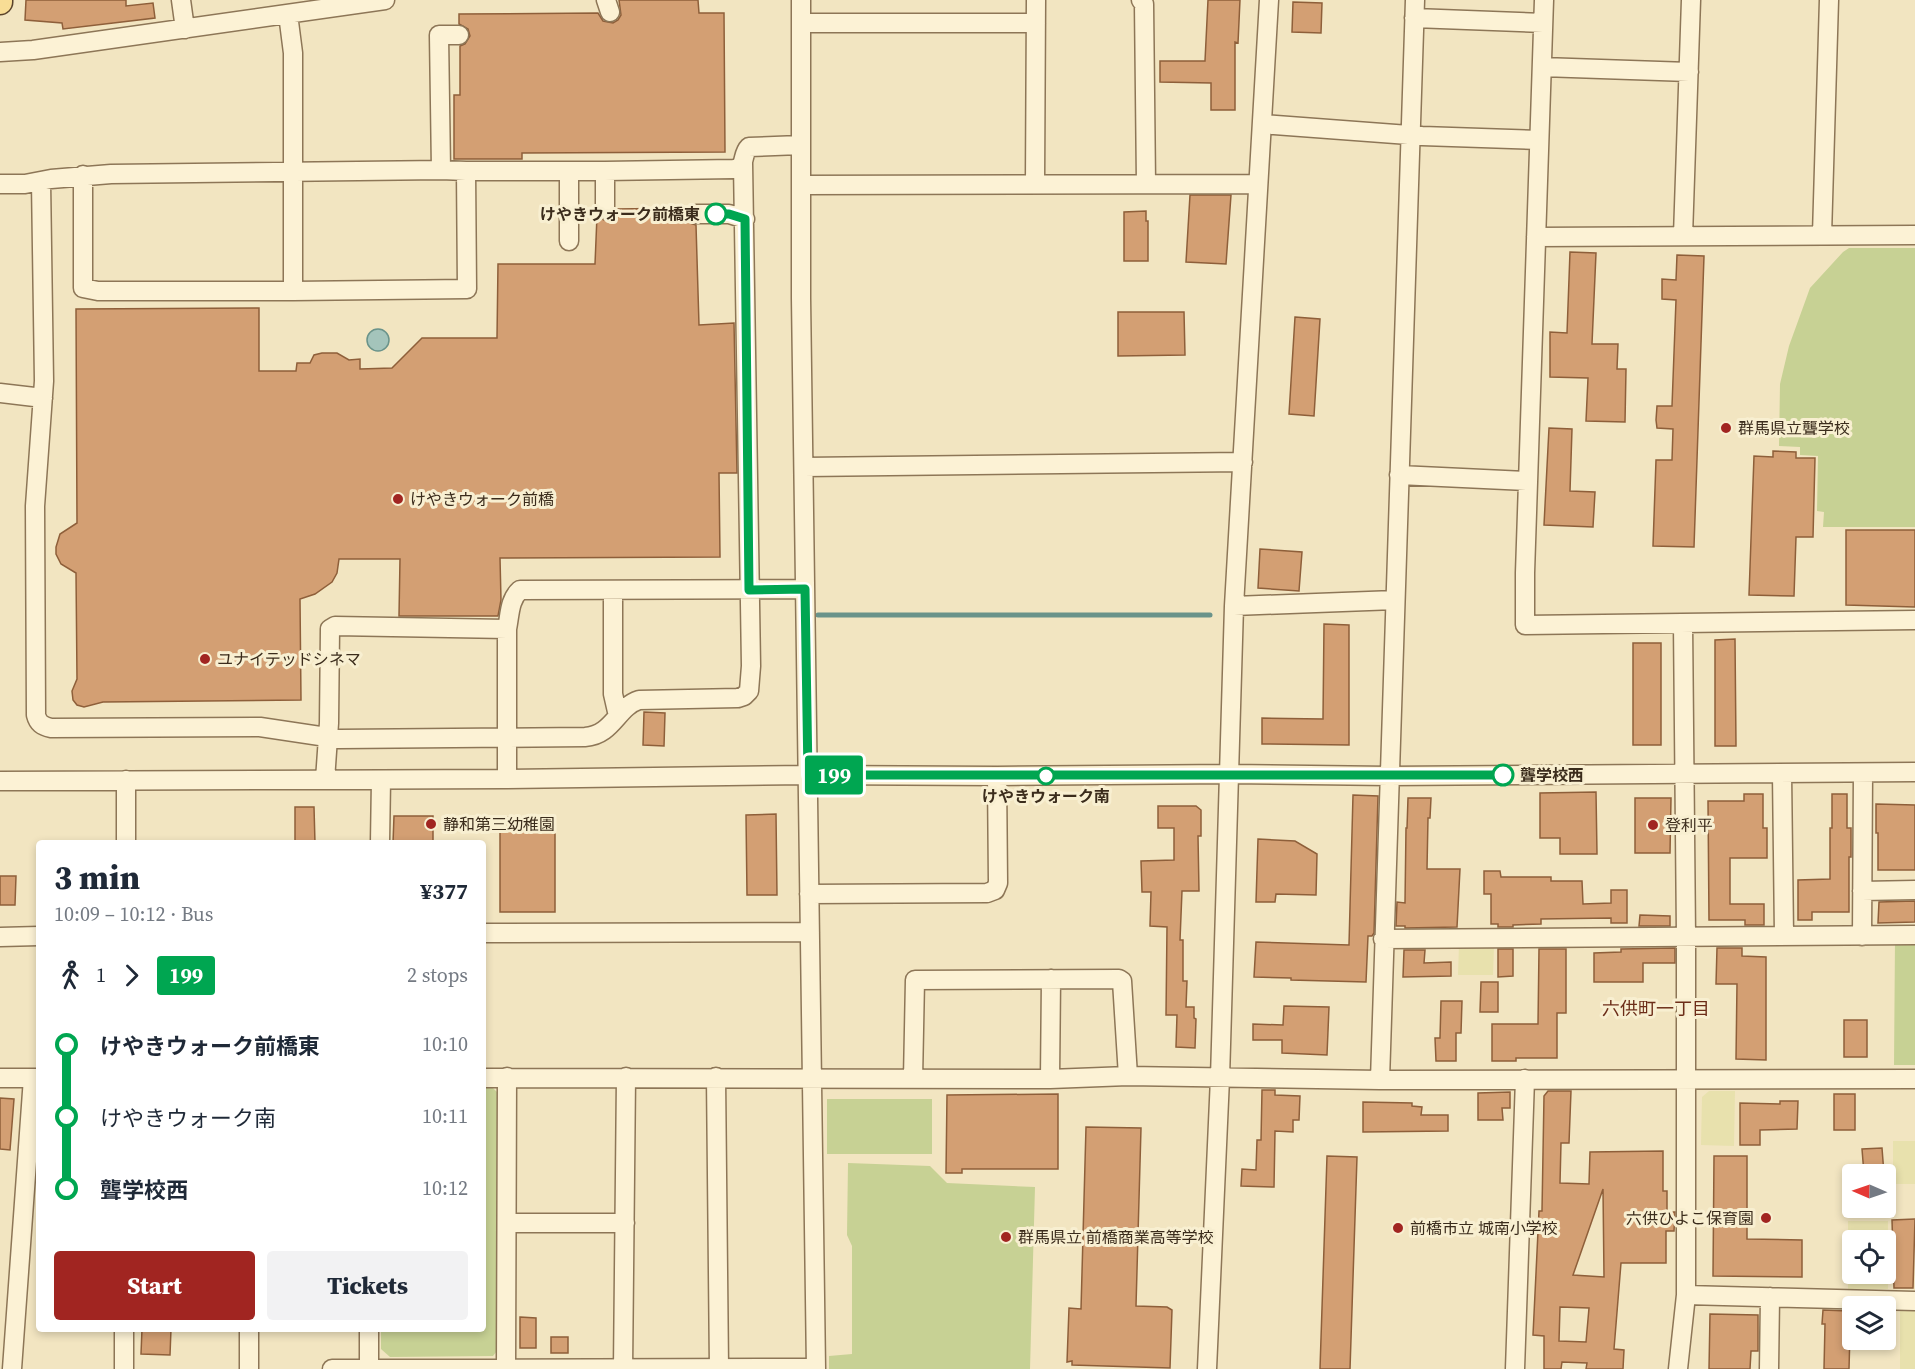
<!DOCTYPE html>
<html lang="en">
<head>
<meta charset="utf-8">
<style>
  body { margin:0; font-family:"Source Serif 4","Noto Sans JP",serif; background:#f2f2f3; color:#1f2937; height:100vh; display:flex; flex-direction:column; font-size:22px; white-space:nowrap }
  * { box-sizing:border-box; margin:0 }
  p { font-size:20px; color:#747a83 }
  .icon { flex:none; width:33px; height:33px; fill:none; stroke:currentColor; stroke-width:2; stroke-linecap:round; stroke-linejoin:round }
  .map { position:relative; flex:1; overflow:hidden }
  .details { position:absolute; left:36px; top:840px; width:450px; height:492px; display:flex; flex-direction:column; background:#fff; border-radius:6px; box-shadow:0 3px 9px #0003 }
  .details>* { flex:none }
  .badge { padding:0 12px; border-radius:4px; font-size:21px; line-height:39px }
  .needle { width:39px; rotate:272deg }
  .buttons { position:absolute; left:1842px; top:1164px; display:grid; gap:12px }
  .buttons a { display:grid; place-items:center; width:54px; height:54px; border-radius:6px; background:#fff; box-shadow:0 3px 9px #0003; font-size:30px }
  .map>.badge { position:absolute; translate:-50% -50%; box-shadow:0 0 0 3px #fff }
  .legs { display:flex; align-items:center; gap:9px; height:66px; padding:0 18px; font-size:20px }
  .legs p { margin-inline-start:auto }
  .head { display:flex; align-items:center; justify-content:space-between; height:102px; padding:0 18px }
  h1 { font-size:33px; font-weight:800; line-height:45px }
  .primary-button { display:flex; gap:12px; margin-top:auto; padding:12px 18px }
  .primary-button a { flex:1; height:69px; border-radius:6px; background:#a12521; color:#fff; font-size:24px; font-weight:800; line-height:69px; text-align:center }
  .primary-button a+a { background:#f2f2f3; color:#1f2937 }
  ul { padding:0 18px; list-style:none }
  li { display:flex; align-items:center; gap:21px; height:72px; font-size:22px }
  li i { display:grid; place-items:center; width:9px; height:100%; margin:0 8px; background:currentColor }
  li i::after { content:''; width:15px; height:15px; margin:-8px; border:4px solid; border-radius:50%; background:#fff }
  li p { margin-inline-start:auto }
  li:first-child i { background:linear-gradient(#0000 50%,currentColor 0) }
  li:last-child i { background:linear-gradient(currentColor 50%,#0000 0) }
  .map>svg:first-child { display:block }
</style>
</head>
<body>
<div class="map">
<svg width="1915" height="1369" viewBox="0 0 1915 1369">
  <rect width="100%" height="100%" fill="#f2e5c1"/>
  <path fill="#e8e1ad" fill-rule="evenodd" d="M1459 944 1494 945 1493 975H1458Z
    M1709 1091H1735L1734 1146 1701 1145 1702 1097Z
    M1893 1141H1915V1184H1893Z
    M1848 1221H1888V1289H1848ZM1886 1240V1274H1852V1240Z
    M1900 1307H1915V1369H1900Z"/>
  <path fill="#c7d194" d="M1849 248H1915V527H1823L1824 512 1817 511 1818 456 1800 455V447L1779 446 1780 384 1789 346 1810 288 1843 252Z
    M1895 940H1915V1065H1894Z
    M483 1087H492L499 1094 497 1351 493 1356 390 1357 381 1349V1329H483Z
    M827 1099H932V1154H827Z
    M848 1163 930 1166 947 1183 1035 1187 1030 1369H829V1356L852 1354V1246L847 1235Z"/>
  <path fill="#a4c4bb" stroke="#6a938a" stroke-width="1.5" d="M367 340a11 11 0 1 1 22 0a11 11 0 1 1-22 0Z"/>
  <g fill="none" stroke-linecap="round" stroke-linejoin="round">
    <path stroke="#6a938a" stroke-width="5" d="M818 615H1210"/>
  </g>
  <path fill="#d39f73" stroke="#8e5f3a" stroke-width="1.5" fill-rule="evenodd" d="M26 0H126V6L153 3 155 18 63 29 62 23 25 20Z
    M619 0H698L699 13H724L725 152 522 153V159H454V95H460V46L465 44 470 36 468 29 459 24V14L598 13 603 21 613 23 618 20 621 15Z
    M1208 0H1240L1238 43 1235 42V110H1211V83L1160 82V61H1205Z
    M1293 2 1322 3 1321 33 1292 32Z
    M1190 195H1231L1226 264 1186 262Z
    M687 208 685 213 686 219 690 223 696 225 699 325 734 323 737 473H719L720 557 500 558 501 600 498 616H399L400 559H339L337 573 332 582 315 594 300 599 301 700 103 702 84 707 77 705 73 700 72 691 77 679 76 573 61 564 56 554V547L60 534 77 523 76 309 259 308V371H296L297 363H310L314 355 322 353H337L349 360 360 359V369L392 368 422 338H497L498 264H595L597 216 604 220 610 219 614 215 616 209Z
    M1146 211V221H1148V261H1124V212Z
    M1570 252 1596 253 1592 344H1618L1617 369H1626L1625 422 1586 421 1588 378 1550 377V332L1567 333Z
    M1677 255 1704 256 1694 547 1653 546 1656 460H1672L1673 429 1657 428 1656 420 1657 406H1672L1676 300 1662 299V279L1676 280Z
    M1118 312H1184L1185 355 1118 356Z
    M1295 317 1320 319 1314 416 1289 414Z
    M1549 428 1572 429 1570 491 1595 492 1593 527 1544 525Z
    M1773 451 1796 452V458H1815L1813 537H1796L1794 596 1749 595 1754 456 1773 457Z
    M1846 530H1915V607L1846 605Z
    M1260 549 1302 552 1299 591 1258 588Z
    M1324 624 1349 625V745L1262 744V718L1323 719Z
    M1735 639 1736 746H1715V640Z
    M1633 643H1661V745H1633Z
    M644 712 665 713 664 746 643 745Z
    M1596 792 1597 854H1560V838H1540V793Z
    M1744 794H1763V828H1767V858H1730V904H1764V925H1745V920H1709L1708 801H1744Z
    M1832 794H1847V828H1851V857H1849V912H1812V920H1798V880L1830 879V828H1832Z
    M1353 795 1378 796 1374 933 1372 936H1368L1366 982 1291 980V978L1254 977 1256 942 1349 945Z
    M1408 798H1431L1430 818H1428L1427 869H1460L1457 927 1405 928V926H1396L1397 902 1405 903 1406 828H1407Z
    M1635 798H1671L1670 853H1635Z
    M1876 804 1915 805V870H1878V833H1876Z
    M1158 806H1196L1201 810V836H1198L1199 891H1182L1180 940H1183V981H1187L1186 1007H1194V1018L1196 1019 1195 1048 1176 1047 1177 1015H1166L1167 927 1150 926 1151 892H1142L1141 861 1174 860V828H1158Z
    M295 807H314L315 843H295Z
    M776 814 777 895H747L746 815Z
    M394 816H433V843H393Z
    M500 817H555V912H500Z
    M1258 839 1295 841 1317 854 1316 895 1276 894 1275 902H1256Z
    M1484 871H1500L1501 877H1551V881H1582L1583 904 1611 903V890H1627V923H1611V918L1541 919V924L1513 925V927H1498V924H1491V894H1484Z
    M0 876H16L15 905H0Z
    M1915 901V922L1878 923 1879 902Z
    M1640 915 1670 916V926H1639Z
    M1675 948V963H1643V982H1594V953L1621 952V949Z
    M1717 948H1742V956L1766 957V1060L1736 1059 1737 984H1716Z
    M1498 949H1513V976L1498 977Z
    M1539 949H1566V1013H1557V1058H1516V1061H1492V1024H1538Z
    M1404 950H1425L1424 963 1451 962V976L1403 977Z
    M1481 982H1498V1012H1480Z
    M1441 1001H1462L1461 1033H1456V1061H1436L1435 1038H1440Z
    M1284 1006 1329 1007 1327 1055 1282 1053V1040H1253V1024L1283 1025Z
    M1844 1020H1867V1057H1844Z
    M1262 1090H1275V1095L1300 1096 1299 1120H1293V1132L1275 1131 1274 1187 1241 1186 1242 1169 1256 1170 1257 1140H1261Z
    M1548 1091H1571L1569 1143H1561L1560 1183 1589 1184 1590 1152 1663 1151V1191H1667V1212H1675L1674 1231H1666V1263H1621L1614 1349 1624 1350 1623 1369H1586L1587 1363 1562 1362 1561 1369H1544V1336L1533 1335 1539 1211H1542L1544 1096ZM1603 1189 1604 1277 1573 1275ZM1560 1307 1589 1308 1586 1342 1559 1341Z
    M1510 1092V1108H1502L1503 1120H1478V1093Z
    M1058 1094V1169H962V1173H946L947 1095Z
    M1834 1094H1855V1130H1834Z
    M0 1098 14 1099 10 1150 0 1149Z
    M1780 1101H1798L1797 1129 1760 1130V1145H1740V1103L1780 1104Z
    M1363 1102 1412 1103V1106L1422 1107 1421 1115H1448V1131L1363 1132Z
    M1086 1127 1141 1128 1136 1306 1167 1307 1172 1310 1170 1368 1072 1365V1361L1067 1362 1069 1308 1081 1309Z
    M1882 1148 1884 1174H1864L1862 1149Z
    M1327 1156 1357 1157 1350 1369H1320Z
    M1714 1156H1747V1239L1802 1240V1277L1713 1276Z
    M1915 1219 1913 1288H1894L1892 1220Z
    M1823 1310 1848 1311 1847 1333H1850L1849 1369H1824L1825 1324H1822Z
    M1710 1314 1758 1315V1351H1751L1750 1369H1709Z
    M520 1317 536 1318V1348H520Z
    M142 1329H171L170 1355 141 1354Z
    M551 1337H568V1353H551Z"/>
  <g fill="none" stroke-linecap="round" stroke-linejoin="round">
    <defs>
      <path id="minor" d="M181 0 185 29
        M606 0 610 12
        M801 0V298L816 1369
        M1141 0 1144 4 1146 184
        M1544 0 1525 573V625L1915 620
        M288 14 293 53V291
        M1414 18 1543 23
        M801 23H1036
        M459 35H439L441 170 466 171H605L734 169C747 167 741 155 749 147L800 145
        M0 52 33 50 385 0
        M1542 67 1689 72
        M1262 124 1422 136 1539 140
        M569 171V241
        M605 171V209
        M83 175V288L98 291H293L467 289 466 171
        M41 181 44 381 35 506 36 715C38 723 42 726 51 728L260 727 340 739 585 737C613 735 617 707 639 700L738 698 744 696 749 691 751 666 743 163
        M1035 183 1036 0
        M0 184H25L51 179 111 174 441 170
        M801 185 1258 184
        M696 214H729L745 219
        M1822 235 1829 0
        M1683 236 1691 0
        M1536 237 1915 235
        M0 393 43 398
        M804 467 1243 462
        M1399 475 1528 481
        M613 590V694L618 716
        M1234 606 1395 600
        M1782 773 1784 936
        M507 779V629C510 615 509 600 520 590L805 589
        M126 780V843
        M325 780 329 723 330 629 335 626 507 629
        M0 781 507 779 808 775 997 776 1230 774 1389 776 1915 772
        M380 843 381 780
        M1862 891 1915 890
        M809 894 987 893 995 890 998 883 997 776
        M483 933 810 932
        M1862 936 1863 773
        M0 937 39 936
        M1383 939 1915 935
        M716 1077 719 1369
        M0 1078H39
        M483 1078 1050 1079 1128 1076 1380 1080 1915 1079
        M913 1079 915 980 1119 979 1122 981 1128 1076
        M1050 1079 1051 979
        M1380 1080 1415 0
        M507 1223H625
        M1686 1295 1915 1301
        M12 1369 33 1078
        M124 1369V1329
        M249 1369V1329
        M332 1369 816 1368
        M369 1369V1329
        M506 1369 507 1077
        M623 1369 626 1077
        M1207 1369 1220 1078 1234 606 1269 0
        M1515 1369 1525 1079
        M1678 1369 1686 1295V936L1683 623
        M1769 1369 1770 1297"/>
      <path id="major" d="M0 2V0"/>
    </defs>
    <use href="#minor" stroke="#8d7657" stroke-width="21"/>
    <use href="#major" stroke="#5a432b" stroke-width="27"/>
    <use href="#minor" stroke="#fcf2d5" stroke-width="18"/>
    <use href="#major" stroke="#f8dd95" stroke-width="24"/>
  </g>
  <g fill="none" stroke-linecap="round" stroke-linejoin="round">
    <defs>
      <path id="line-1" d="M716 214H729L745 219 749 590 805 589 808 775H1503"/>
    </defs>
    <use href="#line-1" stroke="#fff" stroke-width="14"/>
    <use href="#line-1" stroke="#00a651" stroke-width="9"/>
  </g>
  <g fill="#fff" stroke="#00a651" stroke-width="3">
    <circle cx="716" cy="214" r="10"/>
    <circle cx="1503" cy="775" r="10"/>
    <circle cx="1046" cy="776" r="8"/>
  </g>
  <g fill="#a12521" stroke="#f8efd1" stroke-width="2">
    <circle cx="1726" cy="428" r="6"/>
    <circle cx="398" cy="499" r="6"/>
    <circle cx="205" cy="659" r="6"/>
    <circle cx="431" cy="824" r="6"/>
    <circle cx="1653" cy="825" r="6"/>
    <circle cx="1766" cy="1218" r="6"/>
    <circle cx="1398" cy="1228" r="6"/>
    <circle cx="1006" cy="1237" r="6"/>
  </g>
  <g text-anchor="middle" stroke-width="6" stroke-linejoin="round" paint-order="stroke">
    <g font-size="16" font-weight="bold" fill="#3b2c1c" stroke="#f8efd1" text-anchor="end">
      <text x="700" y="220">けやきウォーク前橋東</text>
      <text x="1520" y="781" text-anchor="start">聾学校西</text>
      <text x="1046" y="802" text-anchor="middle">けやきウォーク南</text>
    </g>
    <g font-size="16" fill="#3b2c1c" stroke="#f8efd1" text-anchor="start">
      <text x="1738" y="434">群馬県立聾学校</text>
      <text x="410" y="505">けやきウォーク前橋</text>
      <text x="217" y="665">ユナイテッドシネマ</text>
      <text x="443" y="830">静和第三幼稚園</text>
      <text x="1665" y="831">登利平</text>
      <text x="1754" y="1224" text-anchor="end">六供ひよこ保育園</text>
      <text x="1410" y="1234">前橋市立 城南小学校</text>
      <text x="1018" y="1243">群馬県立 前橋商業高等学校</text>
    </g>
    <g font-size="18" fill="#6c2d18" stroke="#f8efd1">
      <text x="1656" y="1015">六供町一丁目</text>
    </g>
  </g>
</svg>
<div class="buttons">
<a><svg class="needle" viewBox="-14 -14 28 28"><path d="M0-13l5 13h-10z" fill="#e53935"/><path d="M0 13l5-13h-10z" fill="#747a83"/></svg></a>
<a><svg class="icon" aria-label="locate" viewBox="0 0 24 24"><circle cx="12" cy="12" r="6"/><path d="M12 2v4M12 18v4M2 12h4M18 12h4"/></svg></a>
<a><svg class="icon" aria-label="layers" viewBox="0 0 24 24"><path d="M12 4l9 5-9 5-9-5zM3 14l9 5 9-5"/></svg></a>
</div>
<b class="badge" style="left:834px;top:775px;background:#00a651;color:#fff">199</b>
<section class="details">
<div class="head"><div><h1>3 min</h1><p>10:09 – 10:12 · Bus</p></div><b>¥377</b></div>
<div class="legs"><svg class="icon" aria-label="walk" viewBox="0 0 24 24"><circle cx="13" cy="4" r="2"/><path d="M13 8l-2 6 4 7M11 14l-3 7M7 12l3-4h3l4 4"/></svg>1<svg class="icon" aria-label="forward" viewBox="0 0 24 24"><path d="M9 5l7 7-7 7"/></svg><b class="badge" style="background:#00a651;color:#fff">199</b><p>2 stops</p></div>
<ul>
<li><i style="color:#00a651"></i><b>けやきウォーク前橋東</b><p>10:10</p></li>
<li><i style="color:#00a651"></i><span>けやきウォーク南</span><p>10:11</p></li>
<li><i style="color:#00a651"></i><b>聾学校西</b><p>10:12</p></li>
</ul>
<div class="primary-button"><a>Start</a><a>Tickets</a></div>
</section>
</div>
</body>
</html>
